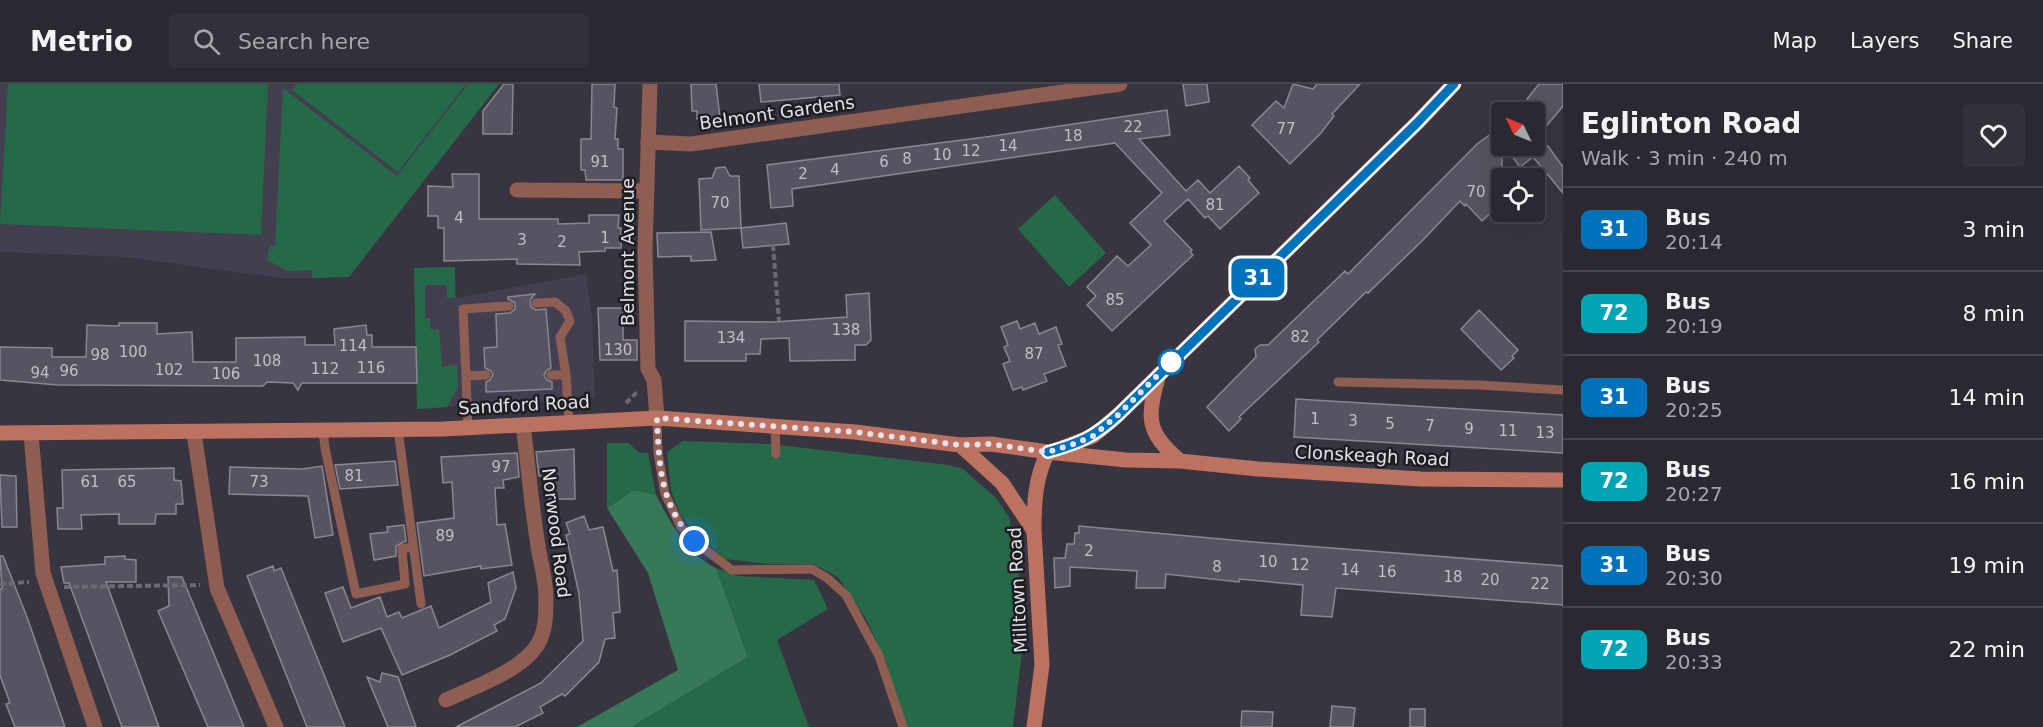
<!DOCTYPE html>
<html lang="en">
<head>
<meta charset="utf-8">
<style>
  body { margin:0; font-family:"DejaVu Sans",sans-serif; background:#323039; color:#f1f3f6; height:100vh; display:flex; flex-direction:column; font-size:22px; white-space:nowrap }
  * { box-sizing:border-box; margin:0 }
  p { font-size:20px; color:#a5a6ab }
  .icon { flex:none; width:33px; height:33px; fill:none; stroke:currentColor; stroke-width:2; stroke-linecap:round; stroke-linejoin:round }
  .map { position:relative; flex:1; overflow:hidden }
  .panel { display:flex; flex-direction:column; background:#2a2831; width:480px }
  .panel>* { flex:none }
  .badge { padding:0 12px; border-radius:9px; font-size:21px; line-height:39px }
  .needle { width:39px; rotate:313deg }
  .buttons { position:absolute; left:1491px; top:18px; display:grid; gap:12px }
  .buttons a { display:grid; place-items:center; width:54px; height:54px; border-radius:6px; background:#2a2831; box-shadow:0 6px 24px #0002,0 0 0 2px #46444d; font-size:30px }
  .you { position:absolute; width:30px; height:30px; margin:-15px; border:4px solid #fff; border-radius:50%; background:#1a73e8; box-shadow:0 0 0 9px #1a73e833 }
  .map>.badge { position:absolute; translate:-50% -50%; box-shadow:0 0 0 3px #fff }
  .round { display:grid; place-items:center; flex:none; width:63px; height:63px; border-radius:6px; background:#323039 }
  .head { display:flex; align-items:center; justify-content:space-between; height:102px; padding:0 18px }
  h1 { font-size:28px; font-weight:800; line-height:45px }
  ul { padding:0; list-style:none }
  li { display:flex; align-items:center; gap:18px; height:84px; padding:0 18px; border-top:2px solid #46444d }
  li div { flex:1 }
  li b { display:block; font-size:22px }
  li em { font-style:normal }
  li .badge { min-width:66px; font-weight:700; text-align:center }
  header { display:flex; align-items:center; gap:36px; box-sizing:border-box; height:84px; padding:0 30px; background:#2a2831; border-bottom:2px solid #46444d }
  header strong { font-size:28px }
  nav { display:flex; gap:33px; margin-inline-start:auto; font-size:21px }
  .search { width:420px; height:54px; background:#323039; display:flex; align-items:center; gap:15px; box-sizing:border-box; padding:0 21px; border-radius:6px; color:#a5a6ab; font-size:22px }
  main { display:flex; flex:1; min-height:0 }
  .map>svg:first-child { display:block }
</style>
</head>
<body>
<header>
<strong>Metrio</strong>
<div class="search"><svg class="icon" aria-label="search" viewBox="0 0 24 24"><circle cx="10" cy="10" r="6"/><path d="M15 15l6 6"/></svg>Search here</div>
<nav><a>Map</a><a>Layers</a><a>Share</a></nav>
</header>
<main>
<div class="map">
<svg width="1563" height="643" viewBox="0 0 1563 643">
  <rect width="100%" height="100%" fill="#383541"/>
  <path fill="#433e50" d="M0 0H499L349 193 311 194H280L125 173 0 168Z
    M455 183 456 214 586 190 592 233 595 314 417 325 414 184Z"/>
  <path fill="#256949" d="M8 0H268L261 151 0 140Z
    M297 0H466L398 88 292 6Z
    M468 0H499L349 193 311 194 313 186 288 187 267 176 270 162H275L283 4 397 92Z
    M1055 111 1106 169 1069 203 1018 145Z
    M455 183V214H447V201H425V234H430V245L439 246 442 282 457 281 458 304 447 323 417 325 414 184Z
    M683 357 770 360 949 381 963 385 996 414 1009 433 1016 468 1021 506 1022 568 1013 643H903L886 577 865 533 838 493 813 480H768L725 475 693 448 681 431 671 407 667 368Z
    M607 359H628L640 369H648L656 411 634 406 607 424Z
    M716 484 739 492 814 496 828 525 777 556 809 643H631L748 573Z"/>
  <path fill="#367858" d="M634 406 656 411C671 439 686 469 716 484L748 573 631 643H577L678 586 648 489 607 424Z"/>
  <path fill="#575360" stroke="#8a8694" stroke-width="1.5" d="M504 0H513L512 50H483V27Z
    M592 0H615L614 23 617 24 615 55H618V65H623V96H586L585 86H581V55H591Z
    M691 0H716L720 34 697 35V27H692Z
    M759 0H839L840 11 761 18Z
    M1183 0H1207L1209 18 1186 22Z
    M1293 0 1313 5 1317 0H1360L1332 30 1334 32 1321 49 1290 80 1252 41 1276 17 1284 24Z
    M1539 0H1563V22L1534 57V21L1527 15Z
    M1167 26 1170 51 1139 55 1186 107 1198 96 1210 109 1239 82 1250 94 1248 96 1259 109 1220 145 1208 132 1205 134 1188 115 1164 137 1192 166 1190 168 1193 171 1112 247 1087 221 1096 212 1087 203 1117 172 1128 182 1151 161 1130 139 1162 109 1115 59 792 105 793 122 771 124 767 81 986 53Z
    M1502 42V118L1482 137 1466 120 1465 122 1460 117 1422 157 1368 209 1366 208 1317 256 1319 258 1239 333 1241 335 1229 347 1207 323 1256 273 1255 265 1260 261H1268L1345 187 1348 190 1477 60Z
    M1504 62H1548L1563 83V109L1533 73 1520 83Z
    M725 83 730 92H739L741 144 701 146 699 95 712 94 716 84Z
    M452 90H479V135H558V140L589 139V131H619L618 144H621V164H605V167L579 168 580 181 517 180V175L444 177V144H438V132H428V102L453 103Z
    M786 139 789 160 743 164 741 144Z
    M711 148 716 176 691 177V172L658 173 657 149Z
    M869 209 871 256 866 261H855V276L790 277 789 254 761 255 760 270H746V277H685V237L774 238 847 233 846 211Z
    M535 210 530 216 531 223 536 226 546 225 551 284 546 287 544 292 547 296 552 298V305L486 308V298L490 296 493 291 491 287 485 284 484 264 497 263 496 230 510 229 515 225V219L508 215V213Z
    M598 224H623V256H637V276H600Z
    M1479 226 1518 266 1512 272 1514 274 1501 286 1461 245Z
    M1017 237 1020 245 1035 239 1039 250 1056 243 1062 260 1058 261 1066 282 1044 290 1047 297 1023 306 1022 303 1013 306 1003 280 1010 277 1004 263 1008 261 1001 243Z
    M119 239H157V250L192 248 193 278H236V254L305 253V261H335L334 245 366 241 367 251H372V263H416L417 299H302L298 306 293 299 267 298 263 302 58 301 0 296V263L52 264V273H86L87 241 119 242Z
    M1296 315 1563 331V369L1294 353Z
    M574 365 575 415H549V400H546L545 392H539L536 368Z
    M517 369 519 393 503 396 504 404H495L497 441 505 440 512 481 481 485V482L424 492 417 439 454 434 452 398 443 399 441 373Z
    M395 377 398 401 340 405 335 381Z
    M322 382 333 451 315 454 308 412 229 410 230 383 303 385Z
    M174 384V396L181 397 183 420H176V430H156L155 440H119V430L81 431 82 445H58L57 424H63L62 386Z
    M0 391 16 392 17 443H2Z
    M584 432 589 446 603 443 613 487 617 486 620 528 613 529 615 554 605 555 599 578 565 612 562 610 540 623 543 629 515 643H456L541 599 583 557 579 510 566 451 570 450 566 439Z
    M404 441 406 457 396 462V472L374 476 370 450 388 448 387 443Z
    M1079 442 1254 458 1563 482V521L1336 504 1332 533 1301 531 1303 501 1239 495V498L1166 490 1165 504H1136L1137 487 1070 483V502L1055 504 1054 474H1065L1067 460H1074L1075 449H1079Z
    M0 472H3L27 533 65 643H15L6 620 10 619 0 591V505H2Z
    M125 472V475L136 476V498H106L159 643H122L69 499H64L61 483 105 480V473Z
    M273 482 274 487 281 484 345 643H307L247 492Z
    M513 488 516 504 505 535 494 541 497 547 450 571 402 591 381 544 343 558 325 509 343 503 351 524 380 513 387 533 399 528 402 534 431 522 439 544 491 518 488 499Z
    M168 493H182L244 643H208L158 527 169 522Z
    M382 589 398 593 416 643H388L367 593 380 598Z
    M1332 622 1355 624 1353 643H1330Z
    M1410 625H1425V643H1410Z
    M1242 627 1273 628 1272 643H1241Z"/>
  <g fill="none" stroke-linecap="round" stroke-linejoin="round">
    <path stroke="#6c6974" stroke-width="4" stroke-dasharray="6 3" stroke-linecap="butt" d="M773 161 779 237
      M626 319 638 307
      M0 500 29 498
      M64 503 200 501"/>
    <path stroke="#8e5e53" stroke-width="9" d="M536 219 555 218 566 227 570 237 560 253 566 291
      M551 291H566L569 339
      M466 292 463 225 509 222
      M1338 298 1479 301 1563 306
      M657 334 658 369 665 410 681 443 694 457 732 486 812 485 827 494 846 511 879 572 903 643
      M775 342 776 370
      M468 343 466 292 486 291
      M398 345 421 520
      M323 346 325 364 356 510 405 500 402 465 412 463"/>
    <path stroke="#8e5e53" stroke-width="15" d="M648 58 691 60 1120 0
      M517 106 646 107
      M194 349 217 504 276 643
      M31 350 43 489 95 643
      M446 616C474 603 518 588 536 563 546 549 546 531 546 514 546 494 539 474 537 455 531 417 528 379 523 341"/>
    <path stroke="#8e5e53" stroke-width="15" d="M650 0 645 166 648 285 654 296 657 334"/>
    <path stroke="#bd7261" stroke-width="15" d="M1159 290C1147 333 1145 347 1180 377
      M0 349 443 345 657 334 855 348 960 361 991 360 1048 368 1126 376 1180 377 1258 385 1421 395 1563 396
      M960 361 1002 399 1034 447
      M1057 366 1093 352 1118 331 1417 39 1454 0
      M1034 643 1042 581 1034 447C1034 419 1035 394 1048 368"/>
  </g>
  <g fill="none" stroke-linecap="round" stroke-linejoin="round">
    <defs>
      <path id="line" d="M1048 368C1080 359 1094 353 1118 331L1417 39 1454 0"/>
    </defs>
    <use href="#line" stroke="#fff" stroke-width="14"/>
    <use href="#line" stroke="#0072bc" stroke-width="9"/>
    <path stroke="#e3e1e9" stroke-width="6" stroke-dasharray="0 10.8" d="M694 457C660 420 659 382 657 334L855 348 960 361 991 360 1048 368 1074 360 1093 352 1118 331 1174 275 1171 278"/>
  </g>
  <circle fill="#fff" stroke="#0072bc" stroke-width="3" cx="1171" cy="278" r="12"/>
  <g text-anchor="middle" stroke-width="5" stroke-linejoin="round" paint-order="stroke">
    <g font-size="15" fill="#c0bec7">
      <text x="1133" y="48">22</text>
      <text x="1286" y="50">77</text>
      <text x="1073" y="57">18</text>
      <text x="1008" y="67">14</text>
      <text x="971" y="72">12</text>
      <text x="942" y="76">10</text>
      <text x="907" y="80">8</text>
      <text x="600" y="83">91</text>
      <text x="884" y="83">6</text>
      <text x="835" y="91">4</text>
      <text x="803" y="95">2</text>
      <text x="1476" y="113">70</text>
      <text x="720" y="124">70</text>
      <text x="1215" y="126">81</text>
      <text x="459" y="139">4</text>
      <text x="605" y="159">1</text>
      <text x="522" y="161">3</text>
      <text x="562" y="163">2</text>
      <text x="1115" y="221">85</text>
      <text x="846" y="251">138</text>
      <text x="1300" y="258">82</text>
      <text x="731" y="259">134</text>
      <text x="353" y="267">114</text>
      <text x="618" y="271">130</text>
      <text x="133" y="273">100</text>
      <text x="1034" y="275">87</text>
      <text x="100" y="276">98</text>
      <text x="267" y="282">108</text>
      <text x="371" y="289">116</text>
      <text x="325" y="290">112</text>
      <text x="169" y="291">102</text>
      <text x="69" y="292">96</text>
      <text x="40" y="294">94</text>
      <text x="226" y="295">106</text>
      <text x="1315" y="340">1</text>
      <text x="1353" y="342">3</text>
      <text x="1390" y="345">5</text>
      <text x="1430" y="347">7</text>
      <text x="1469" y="350">9</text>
      <text x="1508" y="352">11</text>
      <text x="1545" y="354">13</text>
      <text x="501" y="388">97</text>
      <text x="354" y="397">81</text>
      <text x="90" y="403">61</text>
      <text x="127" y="403">65</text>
      <text x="259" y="403">73</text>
      <text x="445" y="457">89</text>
      <text x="1089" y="472">2</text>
      <text x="1268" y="483">10</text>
      <text x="1300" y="486">12</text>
      <text x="1217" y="488">8</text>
      <text x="1350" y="491">14</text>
      <text x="1387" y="493">16</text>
      <text x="1453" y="498">18</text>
      <text x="1490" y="501">20</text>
      <text x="1540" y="505">22</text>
    </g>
    <g font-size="18" fill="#e3e1e9" stroke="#1f1d23">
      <text transform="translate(777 29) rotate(-8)" y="6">Belmont Gardens</text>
      <text transform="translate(628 168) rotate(-90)" y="6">Belmont Avenue</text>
      <text transform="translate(524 321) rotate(-3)" y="6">Sandford Road</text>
      <text transform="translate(1372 372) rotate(3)" y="6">Clonskeagh Road</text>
      <text transform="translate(556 449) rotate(83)" y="6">Norwood Road</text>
      <text transform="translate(1018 506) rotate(-93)" y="6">Milltown Road</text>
    </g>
  </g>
</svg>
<div class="buttons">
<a><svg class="needle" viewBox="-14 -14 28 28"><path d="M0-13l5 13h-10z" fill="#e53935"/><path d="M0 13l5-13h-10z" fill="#a5a6ab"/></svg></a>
<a><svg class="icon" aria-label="locate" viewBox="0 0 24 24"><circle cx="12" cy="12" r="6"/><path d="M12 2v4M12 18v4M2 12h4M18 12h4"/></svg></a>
</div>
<div class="you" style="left:694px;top:457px"></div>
<b class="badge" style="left:1258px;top:194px;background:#0072bc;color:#fff">31</b>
</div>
<section class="panel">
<div class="head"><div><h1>Eglinton Road</h1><p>Walk · 3 min · 240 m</p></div><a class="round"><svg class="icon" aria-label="heart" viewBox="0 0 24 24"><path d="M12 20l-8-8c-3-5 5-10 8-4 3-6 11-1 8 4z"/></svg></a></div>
<ul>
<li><span class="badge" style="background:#0072bc;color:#fff">31</span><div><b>Bus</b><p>20:14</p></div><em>3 min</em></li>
<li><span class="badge" style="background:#00a3b4;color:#fff">72</span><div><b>Bus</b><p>20:19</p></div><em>8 min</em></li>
<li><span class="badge" style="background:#0072bc;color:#fff">31</span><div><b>Bus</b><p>20:25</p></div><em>14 min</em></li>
<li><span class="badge" style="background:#00a3b4;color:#fff">72</span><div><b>Bus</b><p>20:27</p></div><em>16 min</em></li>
<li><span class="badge" style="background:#0072bc;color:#fff">31</span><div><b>Bus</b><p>20:30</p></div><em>19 min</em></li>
<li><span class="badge" style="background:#00a3b4;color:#fff">72</span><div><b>Bus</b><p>20:33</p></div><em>22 min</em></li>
</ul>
</section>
</main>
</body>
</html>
